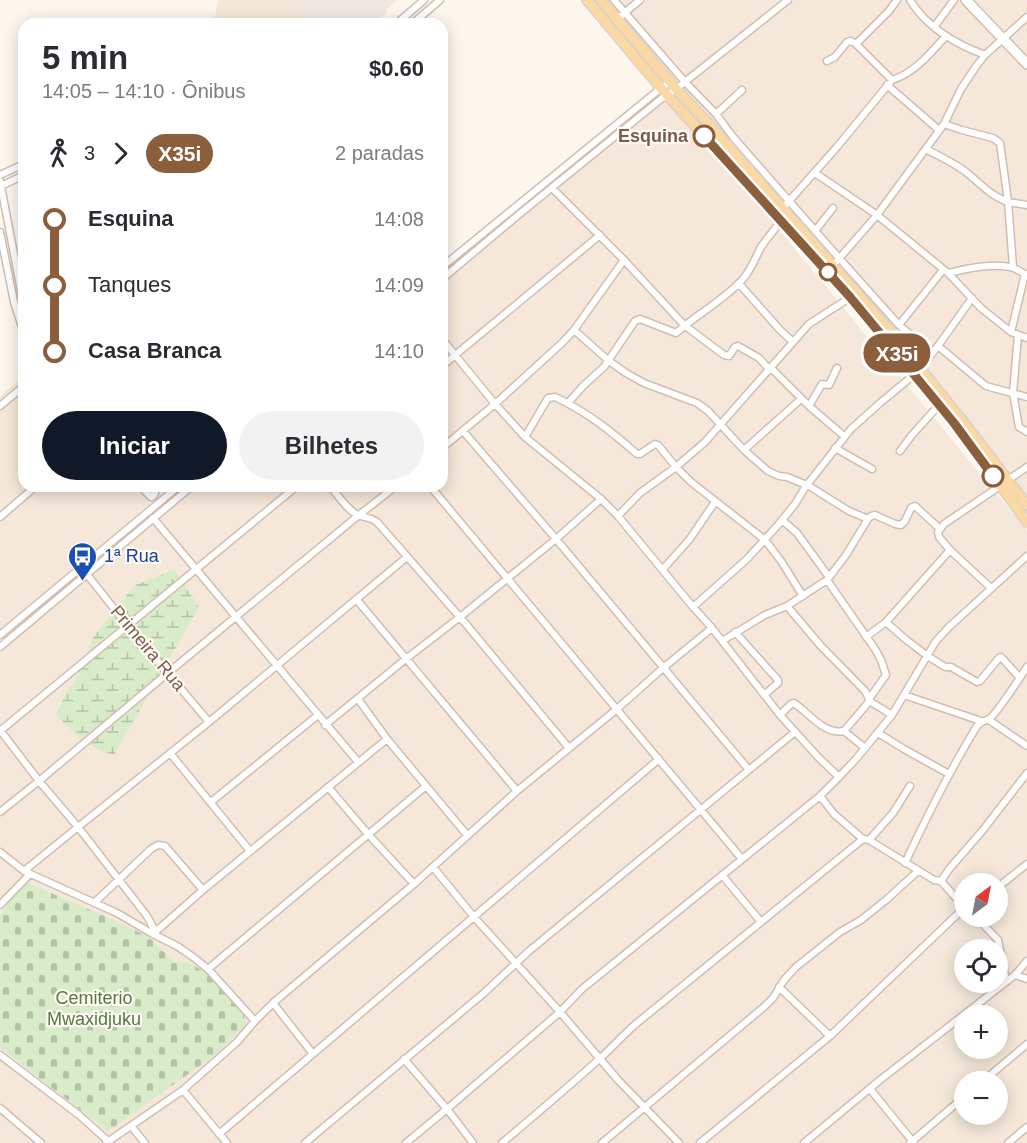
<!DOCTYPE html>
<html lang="pt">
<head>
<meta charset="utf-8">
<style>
  body { margin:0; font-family:Helvetica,sans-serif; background:#f2f2f3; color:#2b2b33; height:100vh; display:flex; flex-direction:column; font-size:22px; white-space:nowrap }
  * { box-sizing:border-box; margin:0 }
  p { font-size:20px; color:#7c7c81 }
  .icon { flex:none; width:33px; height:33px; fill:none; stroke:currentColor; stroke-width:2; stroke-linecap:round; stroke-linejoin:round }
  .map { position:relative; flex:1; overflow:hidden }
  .sheet { position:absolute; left:18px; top:18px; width:430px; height:474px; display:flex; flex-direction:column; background:#fff; border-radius:18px; box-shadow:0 3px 15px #0003 }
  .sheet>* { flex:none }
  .badge { padding:0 12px; border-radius:20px; font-size:21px; line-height:39px }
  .needle { width:39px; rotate:32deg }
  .tools { position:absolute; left:954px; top:873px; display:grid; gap:12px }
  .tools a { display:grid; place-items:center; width:54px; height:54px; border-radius:50%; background:#fff; box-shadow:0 3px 15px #0003; font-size:30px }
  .map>.badge { position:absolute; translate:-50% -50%; box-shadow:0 0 0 3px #fff }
  .legs { display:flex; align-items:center; gap:9px; height:66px; padding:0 24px; font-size:20px }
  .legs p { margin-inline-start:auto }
  .summary { display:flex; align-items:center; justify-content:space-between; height:102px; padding:0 24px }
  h1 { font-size:33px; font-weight:700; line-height:45px }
  .action { display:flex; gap:12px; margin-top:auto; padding:12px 24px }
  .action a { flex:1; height:69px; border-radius:36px; background:#111827; color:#fff; font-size:24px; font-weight:700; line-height:69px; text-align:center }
  .action a+a { background:#f2f2f3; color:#2b2b33 }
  ul { padding:0 24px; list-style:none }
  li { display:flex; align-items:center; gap:21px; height:66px; font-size:22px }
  li i { display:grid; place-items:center; width:9px; height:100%; margin:0 8px; background:currentColor }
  li i::after { content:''; width:15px; height:15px; margin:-8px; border:4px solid; border-radius:50%; background:#fff }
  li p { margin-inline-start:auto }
  li:first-child i { background:linear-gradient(#0000 50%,currentColor 0) }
  li:last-child i { background:linear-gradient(currentColor 50%,#0000 0) }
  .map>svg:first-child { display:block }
</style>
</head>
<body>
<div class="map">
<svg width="1027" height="1143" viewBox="0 0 1027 1143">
  <defs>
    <pattern id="wetland-marsh" width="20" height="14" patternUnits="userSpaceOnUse" patternTransform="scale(1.5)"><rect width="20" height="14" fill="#d8ecc9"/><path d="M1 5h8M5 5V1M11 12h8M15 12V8" fill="none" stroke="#b4c2a5"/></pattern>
    <pattern id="cemetery-stones" width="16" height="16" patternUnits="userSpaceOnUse" patternTransform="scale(1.5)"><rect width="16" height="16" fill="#d8ecc9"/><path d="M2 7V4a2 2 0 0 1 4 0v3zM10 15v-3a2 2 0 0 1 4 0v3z" fill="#b4c2a5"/></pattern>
  </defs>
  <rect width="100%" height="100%" fill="#fdf6ec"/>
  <path fill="#f5e8da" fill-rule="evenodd" d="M219 0H397L370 24H213Z
    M611 0H1027V509Z
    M665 91 1027 531V1143H0V650L87 576 156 521 196 486H442L443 280 551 191ZM964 884H998V916H964ZM964 950H998V982H964ZM964 1016H998V1048H964ZM964 1082H998V1114H964Z
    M24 376V486H171L0 630V396Z"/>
  <path fill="#efe9e4" d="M298 0H381L387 12 372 24H318Z"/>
  <path fill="url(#wetland-marsh)" d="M174 570 199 607 114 755C90 749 72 732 56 715L66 693 76 679 94 636 135 585Z"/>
  <path fill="url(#cemetery-stones)" d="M23 881 109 918 149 937 174 962H188L210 975 242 1006 246 1024 218 1053 108 1131 0 1048V916Z"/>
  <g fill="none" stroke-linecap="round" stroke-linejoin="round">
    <defs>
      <path id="street" d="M614 0 685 82 716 114 733 137 839 258 899 325 932 353
        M910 0C927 28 955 44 985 55
        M617 19 640 0
        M396 24 424 0
        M412 24 440 0
        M934 27 954 0
        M856 44 889 11 897 0
        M827 61 835 57 847 42 851 41 856 44 892 80
        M887 85 939 130
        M716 114 742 90
        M944 124 962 130 993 138 1000 143 1008 201 1013 267
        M926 149C939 156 954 163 966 172 980 183 991 197 1009 202 1014 203 1021 204 1027 205
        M815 173 877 215 948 273 981 308 1011 332 1027 338
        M0 175 24 164
        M0 181 24 306
        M1 186 24 175
        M552 188 624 260 684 325 724 355 729 356 735 347 738 346 759 358 770 370
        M782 209 837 147 892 80C914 73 930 54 945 37
        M815 231 833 208
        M0 232 14 302 24 333
        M837 261 877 215 944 124 961 89 977 65 985 55 1027 17
        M442 267 661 88 670 82
        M948 273C967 269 990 263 1010 267 1016 268 1021 272 1027 275
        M442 279 517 216 661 99 676 89 788 0
        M738 284 742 287 780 330 793 342
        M899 325 943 270
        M574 330 609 361 626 373 644 383 697 403 708 411 744 450 768 471 779 476 787 477 809 486 849 511 868 519 871 516 875 515 895 524 901 525 905 521 911 508 915 506 940 529
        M1011 332 1025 274
        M1018 335 1013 393 1019 427 1027 432
        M442 339 495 404 525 437 601 499 618 516 693 607 712 628 780 715 819 758 839 777
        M938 346 986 386 1027 397
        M442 366 600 235
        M771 368 809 406 844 436
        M920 368 938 346 972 298
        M568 403 583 386 604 367 635 321 640 319 676 333C697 314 723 301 742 280 751 271 755 258 761 247 767 238 775 229 781 221
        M0 406 24 386
        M809 406 822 384 829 385 837 368
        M463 431 556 539 749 770
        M525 437 548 398 555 397C587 412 611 431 637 454H640L655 444 658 445 676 467 691 482 765 540 781 561 803 596
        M442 448 495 404 562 343 574 330 624 260
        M835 448 872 469
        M744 450 801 399
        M900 451 912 435 939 405
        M1008 480 1027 467
        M140 486 151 497 153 496 155 493 150 486
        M330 486C338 495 347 510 358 515 366 518 370 517 377 522L465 623 569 748
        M430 486 742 859
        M618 516 640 493 676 467 705 442 809 324 851 297
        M0 517 36 486
        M153 518 358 762
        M782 520 797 533 829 577
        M663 569 689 540 715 502
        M85 572 127 625 209 722
        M991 588 950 550 939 537 938 532 944 524 1000 486
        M357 600 517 791
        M787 606 820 645 865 691 871 702 892 715
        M693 607 747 559 778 525 795 504 806 486 851 429 880 403 915 374
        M886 622 904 638 926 655 945 667H951L977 682 980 681 999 658 1001 657 1020 678
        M735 632 778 680V683L764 695
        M0 635 179 486
        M866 637 886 622 950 550
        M722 641 765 615 787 606 827 580 846 555 868 519
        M0 647 192 486
        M904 695 981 721
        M358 699 387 739 467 835
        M780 715 791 704 794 703C809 713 824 735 844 731L868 703 869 699 886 675 881 660 875 649 827 580
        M989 720 1027 746
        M325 725 407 658 460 617 556 539 601 499
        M0 730 39 781 78 827 209 722 407 557
        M0 731 297 486
        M844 731 865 748
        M878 733 904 749 949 774
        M170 753 250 851
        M328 787 368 834 414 884
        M820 796 834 814 863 839 869 840 934 880 941 881 964 907
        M211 802 318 715
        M0 812 39 781 169 672 359 515 396 486
        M869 840 893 813 910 786
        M0 852 24 871 117 913 153 934 177 946 193 957 208 969 255 1021 237 1042 183 1090 106 1143
        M905 863C927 816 950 770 977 726 983 719 984 722 989 719 996 715 1021 676 1027 667
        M433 867 474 917 560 1012 618 1080 679 1143
        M24 871 78 827 147 916 156 933
        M722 875 761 922
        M941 881 950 868 983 830 1027 773
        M998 887 1027 864
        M94 903 151 849 158 845 165 846 203 890
        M0 905 30 874
        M975 916 998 940 1006 980
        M153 934 203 890 387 739
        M208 969 426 786
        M1015 975 1027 979
        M779 987 830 1036
        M273 1003 313 1054
        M255 1021 273 1003 414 884 517 791 617 709 663 668 712 628
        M0 1055 79 1115 108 1141
        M404 1059 447 1109 473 1143
        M982 1082 1027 1044
        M870 1089 914 1143
        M183 1090 227 1143
        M0 1108 41 1143
        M131 1126 145 1143
        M219 1134 659 759
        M305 1143 484 993 529 951 795 732
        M406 1143 447 1109 560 1012 582 989 820 796 839 777 856 759 892 715 936 641 949 627 1027 556
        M502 1143C534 1116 566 1089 597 1061 611 1049 623 1035 637 1023L863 839
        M602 1143 765 1006 773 998 784 980 796 967 840 932 861 920 886 900 918 871
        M700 1143 830 1036 964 908
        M804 1143 880 1080 1015 975 1027 961
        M910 1143 964 1097
        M1008 1143 1027 1127"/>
      <path id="secondary" d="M966 0 1027 64"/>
      <path id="primary" d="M587 0 667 95 851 297 969 442 1027 522
        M601 0 676 89 708 123 888 329 961 419 1027 505"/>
    </defs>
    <use href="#street" stroke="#d1beb0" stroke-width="9"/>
    <use href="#secondary" stroke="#d6c0b0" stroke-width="12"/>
    <use href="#primary" stroke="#dad1cd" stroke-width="12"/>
    <use href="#street" stroke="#fff" stroke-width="6"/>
    <use href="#secondary" stroke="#fff" stroke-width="9"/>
    <use href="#primary" stroke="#fbd9a5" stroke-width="9"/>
  </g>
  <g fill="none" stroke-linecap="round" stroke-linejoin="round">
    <defs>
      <path id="line-1" d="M704 136 850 297 954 423 993 476"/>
    </defs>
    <use href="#line-1" stroke="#fff" stroke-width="14"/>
    <use href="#line-1" stroke="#8b5e3c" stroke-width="9"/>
  </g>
  <defs>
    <symbol id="bus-pin" viewBox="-11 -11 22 30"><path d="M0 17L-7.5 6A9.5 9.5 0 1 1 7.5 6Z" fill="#1a4fb4" stroke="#fffaf3"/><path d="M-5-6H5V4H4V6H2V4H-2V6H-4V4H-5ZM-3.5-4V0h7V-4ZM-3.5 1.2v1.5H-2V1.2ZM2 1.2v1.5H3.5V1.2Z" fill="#fff"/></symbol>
  </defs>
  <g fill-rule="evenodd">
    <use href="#bus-pin" x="66" y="540" width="33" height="45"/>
  </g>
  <g fill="#fff" stroke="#8b5e3c" stroke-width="3">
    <circle cx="704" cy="136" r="10"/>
    <circle cx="828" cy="272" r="8"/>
    <circle cx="993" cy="476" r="10"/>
  </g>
  <g text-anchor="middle" stroke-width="4.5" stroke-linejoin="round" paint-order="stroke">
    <g font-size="18" font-weight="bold" fill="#7a5c4d" stroke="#fffaf3" text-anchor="end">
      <text x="688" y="142">Esquina</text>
    </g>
    <g font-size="18" fill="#164399" stroke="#fffaf3" text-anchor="start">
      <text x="104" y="562">1ª Rua</text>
    </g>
    <g font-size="18" fill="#7a5c4d" stroke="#fffaf3">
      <text transform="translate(148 648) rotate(50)" y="6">Primeira Rua</text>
    </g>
    <g font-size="18" fill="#537a41" stroke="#fffaf3">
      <text x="94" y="1004">Cemiterio<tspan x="94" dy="21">Mwaxidjuku</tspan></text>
    </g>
  </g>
</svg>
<div class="tools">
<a><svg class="needle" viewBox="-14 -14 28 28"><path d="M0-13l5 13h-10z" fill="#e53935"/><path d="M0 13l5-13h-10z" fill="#7c7c81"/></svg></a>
<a><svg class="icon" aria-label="locate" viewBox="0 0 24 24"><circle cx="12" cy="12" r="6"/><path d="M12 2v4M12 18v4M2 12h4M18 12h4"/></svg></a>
<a>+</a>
<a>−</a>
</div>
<b class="badge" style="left:897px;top:353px;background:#8b5e3c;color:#fff">X35i</b>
<section class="sheet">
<div class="summary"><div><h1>5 min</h1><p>14:05 – 14:10 · Ônibus</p></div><b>$0.60</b></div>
<div class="legs"><svg class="icon" aria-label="walk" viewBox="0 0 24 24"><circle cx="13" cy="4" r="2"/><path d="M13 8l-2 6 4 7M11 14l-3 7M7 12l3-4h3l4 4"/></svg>3<svg class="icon" aria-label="forward" viewBox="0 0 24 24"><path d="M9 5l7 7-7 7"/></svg><b class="badge" style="background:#8b5e3c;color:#fff">X35i</b><p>2 paradas</p></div>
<ul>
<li><i style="color:#8b5e3c"></i><b>Esquina</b><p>14:08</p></li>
<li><i style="color:#8b5e3c"></i><span>Tanques</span><p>14:09</p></li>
<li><i style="color:#8b5e3c"></i><b>Casa Branca</b><p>14:10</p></li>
</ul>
<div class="action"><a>Iniciar</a><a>Bilhetes</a></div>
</section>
</div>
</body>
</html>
